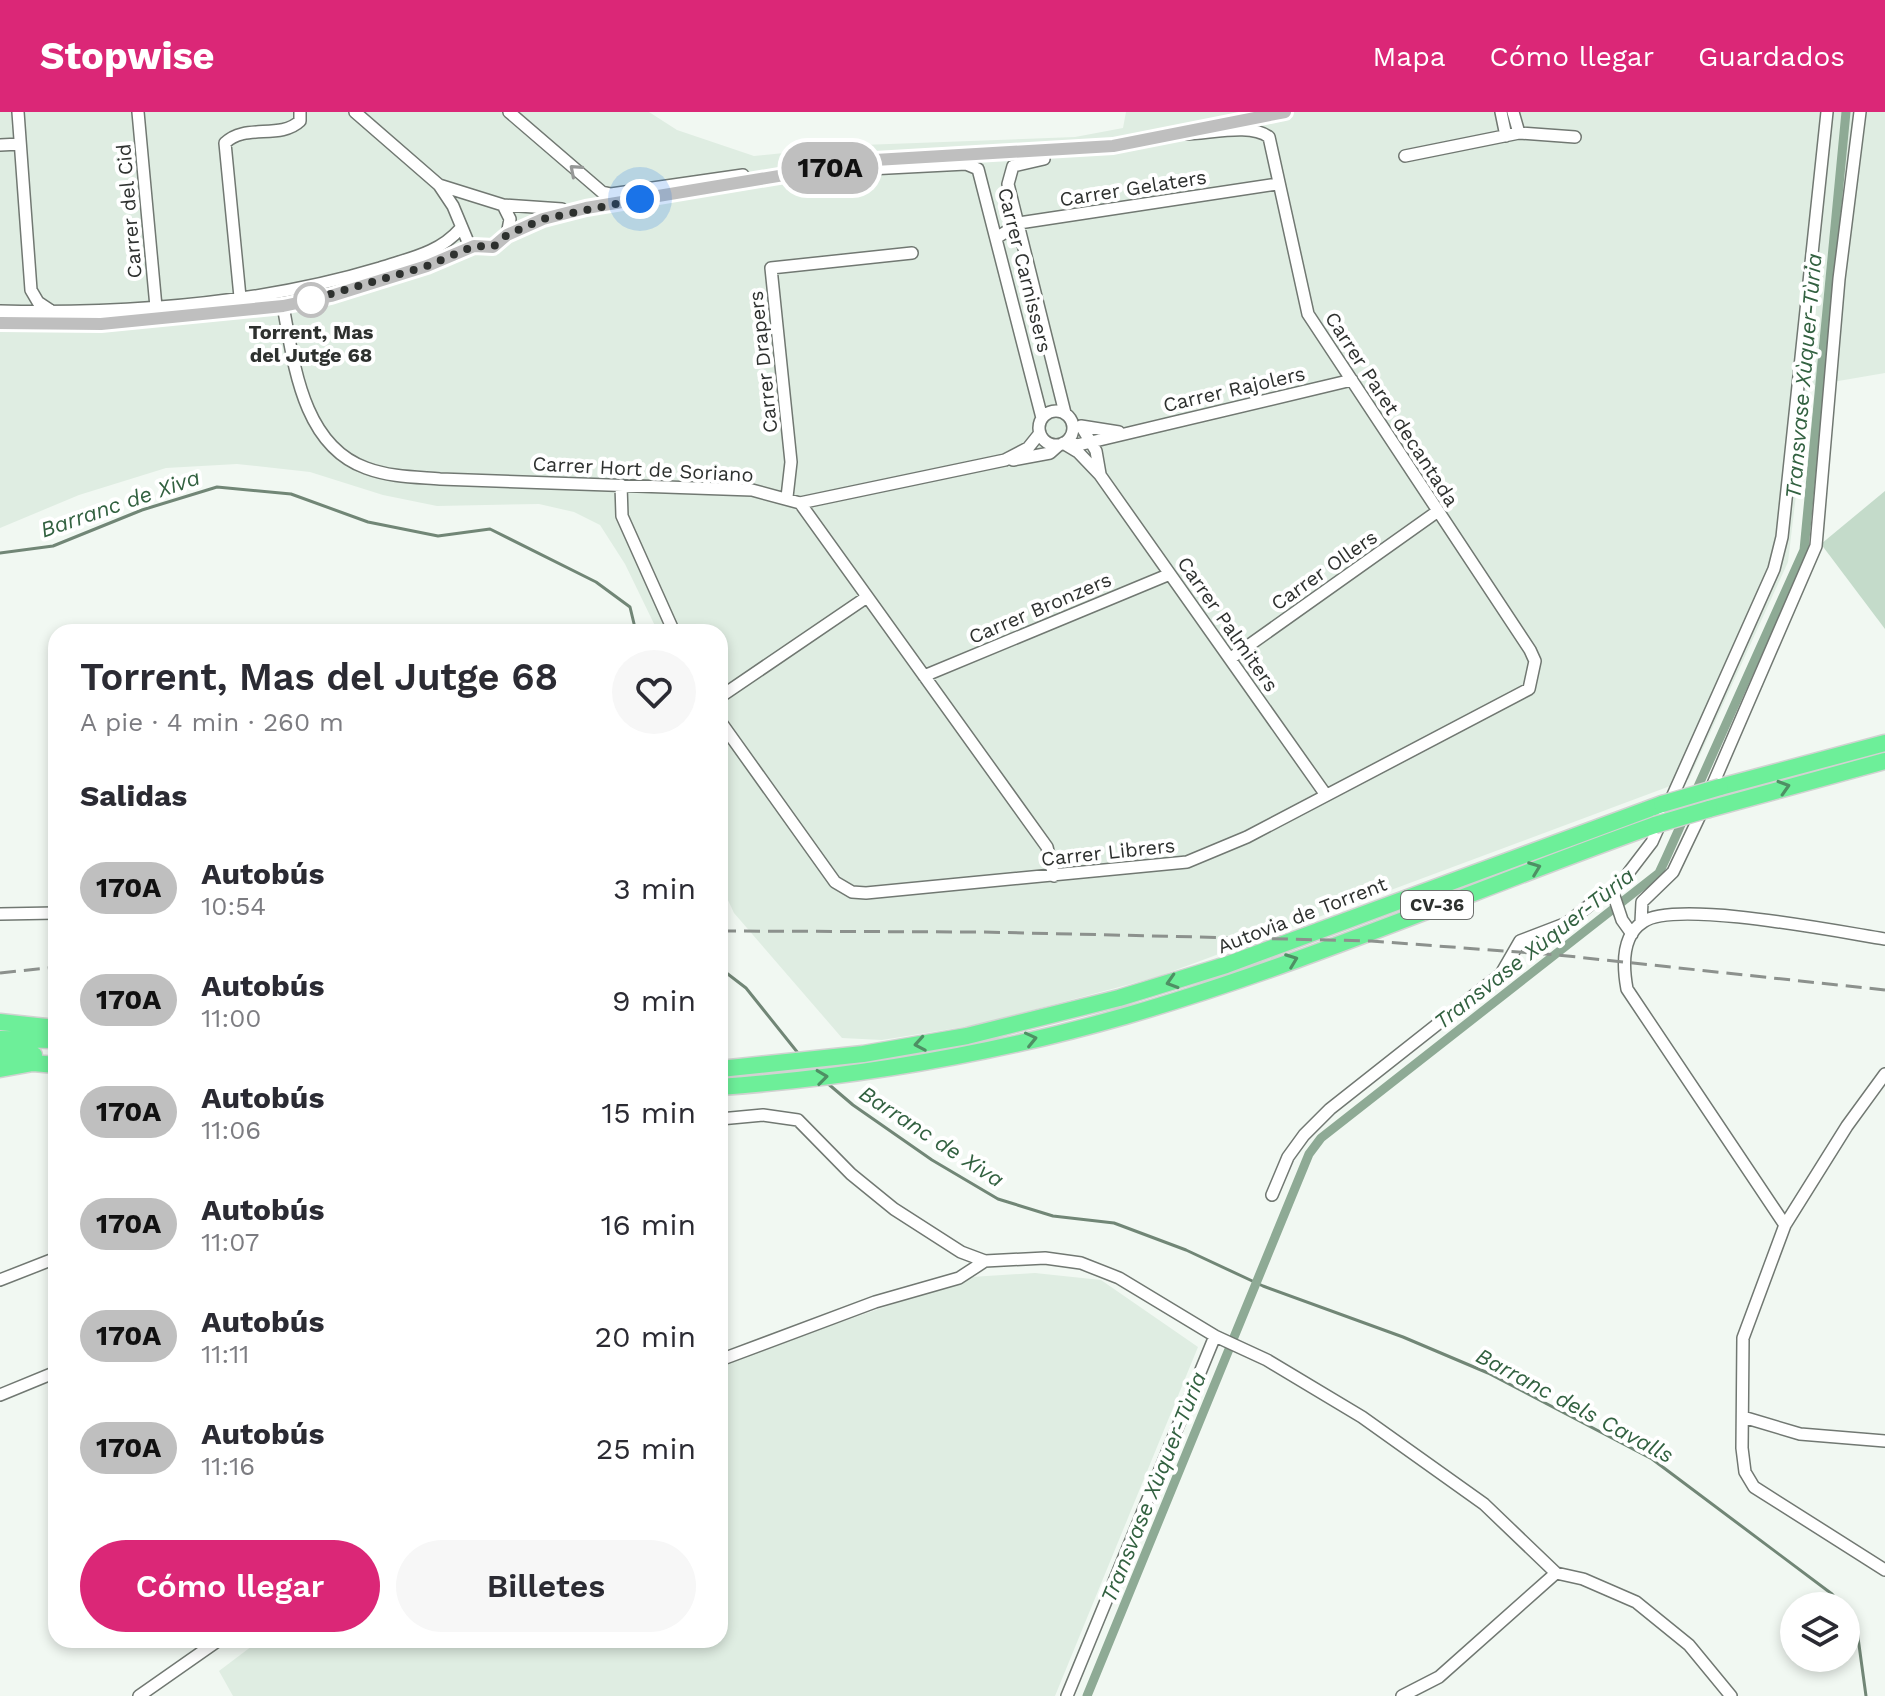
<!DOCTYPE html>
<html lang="es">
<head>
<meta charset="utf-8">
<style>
  body { margin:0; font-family:"Work Sans",sans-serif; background:#f7f7f7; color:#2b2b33; height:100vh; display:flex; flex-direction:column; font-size:30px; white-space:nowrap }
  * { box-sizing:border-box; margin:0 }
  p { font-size:26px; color:#7c7c81 }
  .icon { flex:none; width:44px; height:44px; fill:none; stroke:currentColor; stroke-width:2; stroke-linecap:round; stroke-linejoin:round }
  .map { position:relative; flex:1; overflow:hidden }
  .drawer { position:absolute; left:48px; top:512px; width:680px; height:1024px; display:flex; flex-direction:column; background:#fff; border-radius:24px; box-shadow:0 4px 12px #0003 }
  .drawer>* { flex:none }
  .badge { padding:0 16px; border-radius:26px; font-size:28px; line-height:52px }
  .controls { position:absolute; left:1780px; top:1480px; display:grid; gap:16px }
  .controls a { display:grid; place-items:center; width:80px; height:80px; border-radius:50%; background:#fff; box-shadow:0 4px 12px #0003; font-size:40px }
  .you { position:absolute; width:40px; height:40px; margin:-20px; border:6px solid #fff; border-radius:50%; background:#1a73e8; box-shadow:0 0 0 12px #1a73e833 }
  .map>.badge { position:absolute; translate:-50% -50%; box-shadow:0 0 0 4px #fff }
  h2 { padding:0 32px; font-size:30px; line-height:72px }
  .round { display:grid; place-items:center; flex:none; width:84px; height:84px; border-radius:42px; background:#f7f7f7 }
  .headline { display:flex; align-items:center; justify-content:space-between; height:136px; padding:0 32px }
  h1 { font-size:38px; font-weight:600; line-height:60px }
  .cta { display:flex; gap:16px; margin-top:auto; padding:16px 32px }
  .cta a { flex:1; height:92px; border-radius:48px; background:#db2777; color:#fff; font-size:32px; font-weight:600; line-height:92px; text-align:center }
  .cta a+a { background:#f7f7f7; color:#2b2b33 }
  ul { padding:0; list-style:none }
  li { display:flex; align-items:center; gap:24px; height:112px; padding:0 32px }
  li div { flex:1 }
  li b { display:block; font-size:30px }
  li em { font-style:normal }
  li .badge { min-width:88px; font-weight:700; text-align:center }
  header { display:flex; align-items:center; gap:48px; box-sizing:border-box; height:112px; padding:0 40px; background:#db2777; color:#fff }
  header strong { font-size:38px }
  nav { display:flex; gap:44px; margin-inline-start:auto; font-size:28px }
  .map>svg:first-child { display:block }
</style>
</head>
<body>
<header>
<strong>Stopwise</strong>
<nav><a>Mapa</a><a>Cómo llegar</a><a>Guardados</a></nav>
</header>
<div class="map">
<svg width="1885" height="1584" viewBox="0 0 1885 1584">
  <rect width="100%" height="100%" fill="#f1f8f2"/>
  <path fill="#dfede2" d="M0 0H649L677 18 754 44 862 33 1075 25 1123 16 1126 0H1885V261L1809 274 1788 450 1689 667 1157 865 976 913 882 928 842 926 734 801 720 771V520H658L625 452 600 413 574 400 539 392 437 394 383 383 310 360 237 352 166 356 79 383 0 416Z
    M1035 1161 1101 1168 1198 1235 1055 1584H233L219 1559 260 1528H720V1252L971 1165Z"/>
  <path fill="#c4dbca" d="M1885 379V517L1821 432Z"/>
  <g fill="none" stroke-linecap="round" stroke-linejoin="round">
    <path stroke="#718676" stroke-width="3" d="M0 441 53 434 142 398 217 375 291 382 368 410 438 424 490 417 596 470 630 495 636 520
      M720 856 746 876 798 941
      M826 970 853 993 932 1048 998 1087 1053 1104 1114 1111 1186 1138 1263 1174 1403 1225 1488 1261 1652 1347 1832 1482 1842 1494
      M1846 1499 1856 1511 1866 1584"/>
    <path stroke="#8eaa95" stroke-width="9" d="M1087 1584 1309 1042 1321 1026 1659 761 1666 746 1804 438 1846 0"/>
    <defs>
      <path id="minor" d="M18 0 31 178 38 190 50 198
        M138 0 156 195
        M355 0 439 73 453 94 468 130C483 139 496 136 507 123L510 107 503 93 439 73
        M509 0 602 80 611 82 743 63
        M1501 0 1506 24
        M1513 0 1519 21
        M1213 15 1285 0
        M0 33 20 32
        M1405 44 1519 21 1575 25
        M1044 47 1013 54 1008 72 1065 301
        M854 55 869 57 966 52 978 57 1042 306
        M503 93 562 97
        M507 123 543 107 586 96 875 48 1113 34 1184 21
        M998 125 1019 111 1277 72
        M240 185 225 31C245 11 280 28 300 9V0
        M283 194C294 251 302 333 366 356 390 365 415 365 440 367L752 378 800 391 1047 735 1054 764
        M0 199C127 202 257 193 380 156 410 146 439 141 460 117
        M0 211C162 214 325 199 474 134
        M1039 316a17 17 0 1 1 34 0a17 17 0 1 1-34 0Z
        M1081 314 1096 339 1100 362
        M1081 314 1119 320
        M1067 330 1077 333 1091 330 1352 268
        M1063 331 1078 340 1100 363 1326 683
        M1013 348 1050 341 1059 333
        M621 373 622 404 674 520
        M787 385 791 350 771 156 912 141
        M800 391 1005 348 1028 336 1040 321
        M1231 546 1438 399
        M924 564 1170 462
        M720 585 867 485
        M720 609 835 770 852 780 866 781 1187 750 1247 725 1529 577 1535 549 1530 538 1308 202 1269 25C1249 10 1206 23 1180 22
        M1710 679 1816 434 1839 167 1860 0
        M1613 781 1622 808 1632 822
        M0 802 56 801
        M1641 810 1642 790 1673 760 1704 695
        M1885 962 1847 1014 1785 1113 1743 1226 1742 1336 1745 1360 1754 1375 1885 1458
        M720 1007 763 1003 798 1008 851 1062 894 1097 961 1140 985 1149 1045 1146 1081 1151 1119 1166 1215 1224 1267 1248 1362 1305 1484 1392 1556 1461 1583 1467 1636 1490 1689 1533 1731 1584
        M1272 1083 1288 1045 1304 1023 1330 997 1501 862 1520 829 1567 811 1601 784 1613 781 1652 730 1774 457 1782 425 1827 0
        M1785 1113 1627 877C1623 855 1621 824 1643 810 1675 787 1840 820 1885 827
        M0 1168 56 1146
        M720 1248 875 1190 959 1166 985 1149
        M0 1283 56 1260
        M1743 1305 1800 1322 1885 1329
        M139 1584 219 1528
        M1067 1584 1215 1224
        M1402 1584 1439 1565 1556 1461"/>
      <path id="highway" d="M1720 675 1885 631
        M1709 697 1885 649
        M0 910 56 916
        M0 927 56 928
        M0 943H34
        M0 957 33 951 56 953
        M720 957 863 942 967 924 1119 886 1226 853 1662 692
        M720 975C857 965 993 942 1125 904 1305 852 1478 776 1655 713"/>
    </defs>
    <use href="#minor" stroke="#717872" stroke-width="14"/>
    <use href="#highway" stroke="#d1d2d1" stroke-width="19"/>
    <use href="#minor" stroke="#fff" stroke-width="11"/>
    <use href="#highway" stroke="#6def99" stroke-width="16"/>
    <path stroke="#8c918d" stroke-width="3" stroke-dasharray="16 8" stroke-linecap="butt" d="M720 819 983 820 1371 829 1558 843 1885 878
      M0 861 56 855"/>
    <defs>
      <path id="highway-bridge" d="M1662 692 1720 675
        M1655 713 1709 697"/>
    </defs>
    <use href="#highway-bridge" stroke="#d1d2d1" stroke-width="19" stroke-linecap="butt"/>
    <use href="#highway-bridge" stroke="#6def99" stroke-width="16"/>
  </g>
  <defs><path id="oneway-chevron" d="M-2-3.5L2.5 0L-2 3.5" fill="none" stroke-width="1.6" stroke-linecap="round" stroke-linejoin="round" transform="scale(2)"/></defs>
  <use stroke="#969897" href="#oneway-chevron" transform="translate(575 58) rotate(-139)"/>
  <g stroke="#4e9064">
    <use href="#oneway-chevron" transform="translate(1784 675) rotate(-17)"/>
    <use href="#oneway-chevron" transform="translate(1535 756) rotate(-21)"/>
    <use href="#oneway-chevron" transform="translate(1292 848) rotate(-21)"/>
    <use href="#oneway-chevron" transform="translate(1172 870) rotate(163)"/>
    <use href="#oneway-chevron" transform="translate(1031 927) rotate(-13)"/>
    <use href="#oneway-chevron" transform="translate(920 932) rotate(170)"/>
    <use href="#oneway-chevron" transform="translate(822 965) rotate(-7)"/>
  </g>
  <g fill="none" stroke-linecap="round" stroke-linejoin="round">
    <defs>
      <path id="line" d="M0 211 101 212 283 194 331 184 427 154 474 134 493 135 507 123 543 107 586 96 875 48 1113 34 1285 0"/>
    </defs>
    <use href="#line" stroke="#fff" stroke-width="18"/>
    <use href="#line" stroke="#bfbfbf" stroke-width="12"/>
    <path stroke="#2e312f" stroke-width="8" stroke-dasharray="0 14.4" d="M311 188 307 189 427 154 474 134 493 135 507 123 543 107 640 87"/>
  </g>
  <circle fill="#fff" stroke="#bfbfbf" stroke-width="4" cx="311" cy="188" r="16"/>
  <g text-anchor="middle" stroke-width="8" stroke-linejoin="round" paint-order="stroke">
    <rect fill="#fff" stroke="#6d6f6d" stroke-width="2" x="1401" y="779" width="72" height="28" rx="6"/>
    <g font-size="18" font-weight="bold" fill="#2e312f">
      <text x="1437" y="799">CV-36</text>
    </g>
    <g font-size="20" fill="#2e312f" stroke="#fff">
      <text transform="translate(1133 76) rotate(-9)" y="7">Carrer Gelaters</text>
      <text transform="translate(129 99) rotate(-95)" y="7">Carrer del Cid</text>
      <text transform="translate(1025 158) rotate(76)" y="7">Carrer Carnissers</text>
      <text transform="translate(763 250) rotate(-96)" y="7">Carrer Drapers</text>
      <text transform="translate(1234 277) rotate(-13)" y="7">Carrer Rajolers</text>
      <text transform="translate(1392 297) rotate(57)" y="7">Carrer Paret decantada</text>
      <text transform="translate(643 357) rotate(3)" y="7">Carrer Hort de Soriano</text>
      <text transform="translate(1324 458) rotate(-35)" y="7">Carrer Ollers</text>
      <text transform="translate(1040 496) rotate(-23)" y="7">Carrer Bronzers</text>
      <text transform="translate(1228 512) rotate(55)" y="7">Carrer Palmiters</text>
      <text transform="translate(1108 740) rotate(-6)" y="7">Carrer Librers</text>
      <text transform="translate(1302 803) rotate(-21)" y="7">Autovia de Torrent</text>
    </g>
    <g font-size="20" font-weight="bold" fill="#2e312f" stroke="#fff">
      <text x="311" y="227">Torrent, Mas<tspan x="311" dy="23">del Jutge 68</tspan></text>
    </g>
    <g font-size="22" font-style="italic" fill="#326140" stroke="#fff">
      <text transform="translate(1803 264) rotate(-85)" y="8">Transvase Xùquer-Tùria</text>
      <text transform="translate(120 391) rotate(-19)" y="8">Barranc de Xiva</text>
      <text transform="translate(1534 836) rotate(-38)" y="8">Transvase Xùquer-Tùria</text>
      <text transform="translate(932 1024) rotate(33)" y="8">Barranc de Xiva</text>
      <text transform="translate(1575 1293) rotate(28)" y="8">Barranc dels Cavalls</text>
      <text transform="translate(1153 1375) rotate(-68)" y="8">Transvase Xùquer-Tùria</text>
    </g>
  </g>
</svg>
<div class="controls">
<a><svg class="icon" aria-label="layers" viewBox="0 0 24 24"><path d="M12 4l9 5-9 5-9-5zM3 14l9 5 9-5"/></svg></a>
</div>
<div class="you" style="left:640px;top:87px"></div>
<b class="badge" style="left:830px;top:56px;background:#bfbfbf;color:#111">170A</b>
<section class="drawer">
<div class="headline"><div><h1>Torrent, Mas del Jutge 68</h1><p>A pie · 4 min · 260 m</p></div><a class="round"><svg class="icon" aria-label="heart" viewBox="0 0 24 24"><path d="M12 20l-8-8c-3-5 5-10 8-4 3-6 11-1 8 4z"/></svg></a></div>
<h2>Salidas</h2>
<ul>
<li><span class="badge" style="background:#bfbfbf;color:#111">170A</span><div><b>Autobús</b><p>10:54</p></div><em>3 min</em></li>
<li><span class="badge" style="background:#bfbfbf;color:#111">170A</span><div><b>Autobús</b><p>11:00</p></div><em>9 min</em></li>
<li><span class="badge" style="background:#bfbfbf;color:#111">170A</span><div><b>Autobús</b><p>11:06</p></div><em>15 min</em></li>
<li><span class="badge" style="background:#bfbfbf;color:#111">170A</span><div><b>Autobús</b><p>11:07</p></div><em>16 min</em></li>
<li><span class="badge" style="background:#bfbfbf;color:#111">170A</span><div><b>Autobús</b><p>11:11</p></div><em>20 min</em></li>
<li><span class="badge" style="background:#bfbfbf;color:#111">170A</span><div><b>Autobús</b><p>11:16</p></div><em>25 min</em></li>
</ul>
<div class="cta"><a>Cómo llegar</a><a>Billetes</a></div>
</section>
</div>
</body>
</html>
